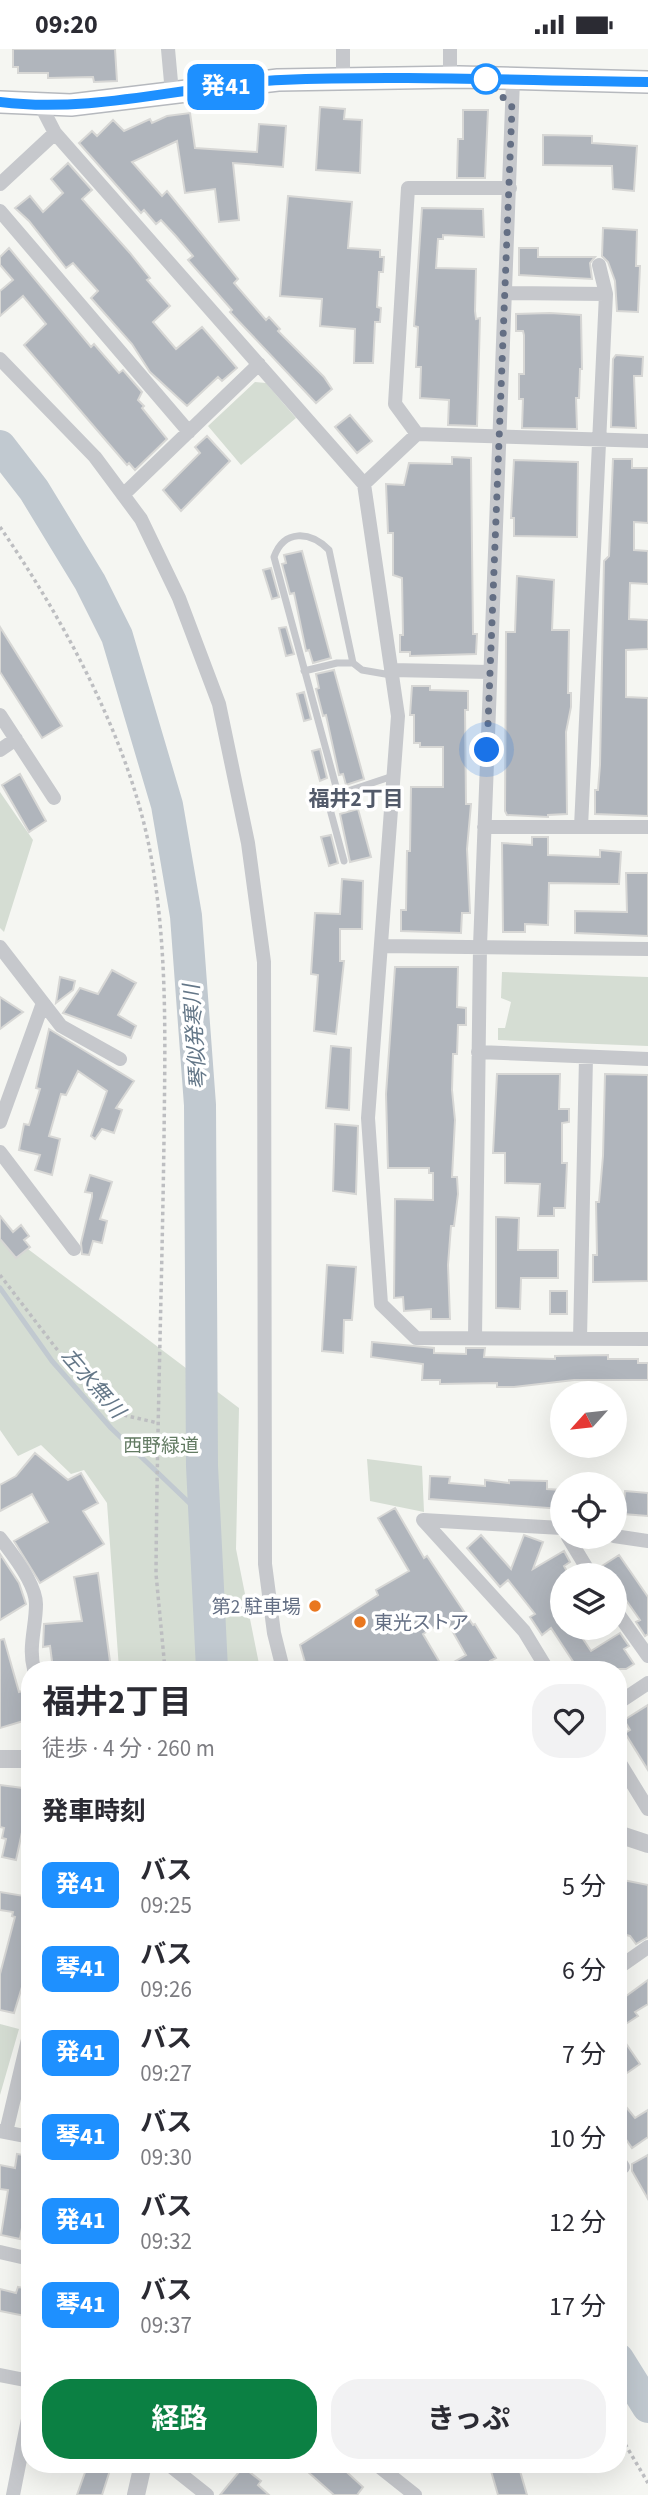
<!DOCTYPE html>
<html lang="ja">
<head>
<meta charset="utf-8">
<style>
  body { margin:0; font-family:"Source Sans 3","Noto Sans JP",sans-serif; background:#f2f2f3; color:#2b2b33; height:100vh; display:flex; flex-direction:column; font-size:26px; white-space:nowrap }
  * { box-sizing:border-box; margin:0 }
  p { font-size:23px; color:#7c7c81 }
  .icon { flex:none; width:38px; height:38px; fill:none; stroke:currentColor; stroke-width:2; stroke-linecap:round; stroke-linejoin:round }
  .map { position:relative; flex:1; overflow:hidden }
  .panel { position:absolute; left:21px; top:1612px; width:606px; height:812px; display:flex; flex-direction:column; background:#fff; border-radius:28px; box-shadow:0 7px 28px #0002 }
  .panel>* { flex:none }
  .badge { padding:0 14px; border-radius:10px; font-size:24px; line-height:46px }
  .needle { width:46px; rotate:243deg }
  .controls { position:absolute; left:550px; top:1332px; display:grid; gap:14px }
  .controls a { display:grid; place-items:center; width:77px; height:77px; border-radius:50%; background:#fff; box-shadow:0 7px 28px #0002; font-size:35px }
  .you { position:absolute; width:35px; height:35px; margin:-18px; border:5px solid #fff; border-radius:50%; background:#1a73e8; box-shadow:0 0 0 10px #1a73e833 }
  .map>.badge { position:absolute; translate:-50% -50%; box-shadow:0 0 0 4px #fff }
  h2 { padding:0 21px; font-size:26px; line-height:63px }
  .round { display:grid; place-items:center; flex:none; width:74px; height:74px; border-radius:28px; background:#f2f2f3 }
  .summary { display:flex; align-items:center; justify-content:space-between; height:119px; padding:0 21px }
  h1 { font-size:33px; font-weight:700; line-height:52px }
  .primary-button { display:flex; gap:14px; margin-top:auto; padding:14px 21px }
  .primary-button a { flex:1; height:80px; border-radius:28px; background:#0b8043; color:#fff; font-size:28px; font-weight:700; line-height:80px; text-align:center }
  .primary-button a+a { background:#f2f2f3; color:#2b2b33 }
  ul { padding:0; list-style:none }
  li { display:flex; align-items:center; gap:21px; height:84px; padding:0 21px }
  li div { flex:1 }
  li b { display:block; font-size:26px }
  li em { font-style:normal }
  li .badge { min-width:77px; font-weight:700; text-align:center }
  .status { display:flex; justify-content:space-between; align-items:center; height:49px; padding:0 35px; background:#fff; direction:ltr }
  .status svg { height:19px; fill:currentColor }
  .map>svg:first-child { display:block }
</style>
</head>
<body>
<div class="status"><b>09:20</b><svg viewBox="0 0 49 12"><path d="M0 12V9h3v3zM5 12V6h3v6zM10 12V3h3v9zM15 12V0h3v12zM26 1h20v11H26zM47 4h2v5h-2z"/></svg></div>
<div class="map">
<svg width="648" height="2446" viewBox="0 0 648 2446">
  <rect width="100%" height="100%" fill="#f5f6f2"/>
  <path fill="#d5ddd3" d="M255 333 266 334 296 369 241 416 208 377Z
    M0 743 33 791 4 883 0 879Z
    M502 923 648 928V997L498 991V979H505L511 953 501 949Z
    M0 1179 239 1359 236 1500 260 1620H119L107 1454 84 1421 71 1425 41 1396 18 1407 0 1381Z
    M367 1410 422 1417 424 1463 370 1452Z
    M0 1975 19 1980 0 2046Z"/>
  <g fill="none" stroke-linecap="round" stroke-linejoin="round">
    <path stroke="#c1c9d0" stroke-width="5" d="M0 1239 52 1312 111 1379 204 1468"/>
    <path stroke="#c1c9d0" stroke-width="32" d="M0 397 34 441 90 533 117 587 167 756 186 867 200 1056 202 1417 212 1620
      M618 2310 648 2358"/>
  </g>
  <path fill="#b0b5bc" stroke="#d7d7d5" stroke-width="2" fill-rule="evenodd" d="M13 0H115L117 32 94 33 93 28 48 29V24H18V18H13Z
    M320 58 345 60 344 70 362 71 360 124 316 121Z
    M463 61H488L485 129H457L458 90H463Z
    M190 64 195 99 257 103 259 75 286 77 283 118 233 114 239 171 219 173 215 140 185 144 177 92 132 113 162 147 167 142 238 230 234 234 266 271 269 268 280 280 278 282 324 328 332 340 316 354 230 263 232 261 188 211 193 207 175 186 161 171 156 175 144 161 141 164 79 94 92 82 97 87 113 71 124 82 150 70 152 74 167 67Z
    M543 86 592 87V94L637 97 634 142 613 140 612 117 543 116Z
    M68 114 92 141 82 150 130 204 150 229 147 231 170 257 153 273 176 300 202 278 237 319 222 332 218 328 187 357 150 323 132 295 91 249 98 242 73 214 66 219 29 172 15 159 30 147 43 163 63 144 51 130Z
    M288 147 352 153 348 199 380 201V208H384L383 223H379L377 258 381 259 380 273H375L373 314H354L355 280 320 277 322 250 280 247Z
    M422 159 483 160 484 188 443 186V190H438L436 219 476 220 475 262 476 270 480 269 477 377 448 376 449 351 420 349 421 318H416L418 278 414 277Z
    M603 179 637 181 636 217H640L638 263 617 262 615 232 608 213 602 207Z
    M9 199 91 298 94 295 119 324 123 321 142 343 138 351 144 357 142 359 167 390 135 421 129 414 127 416 24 296 46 275 23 247 0 267V242L13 231 0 216V208Z
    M519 199H538V208H595L590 214 592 230 519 226Z
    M550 264 581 266 582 320H580L579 349H576L577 380 522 379 523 350H519V325H524V286L523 282H516V265Z
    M616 306 643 308 642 327H634L636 379 611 378 613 310Z
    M350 366 372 392 357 404 335 378Z
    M207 387 230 412 181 462 163 441 200 404 195 398Z
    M452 408 471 409 473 585H477L476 605 410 607V603H400V586H403L402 529 393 526V484H388L386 435 404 436 409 414 452 415Z
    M613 410H632V419H648V474L634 473V501L648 502V535L630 534 629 570 648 571V600L626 601V648L648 649V767L595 765V741H598L600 716 604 512 609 507Z
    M514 411 578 413 577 488 514 487V469H511Z
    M302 502 331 609 313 614 309 601 306 602 294 544 290 545 282 515 286 514 284 506Z
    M271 519 279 548 272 550 263 521Z
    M517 527 554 531 552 581H569L568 644H571V658L566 683 567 765 548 766V768L507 766 505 762 506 583H515Z
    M0 578 62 677 42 689 0 623Z
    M286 578 294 605 286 607 279 579Z
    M334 621 364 730 346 736 343 725 339 726 326 666 323 667 316 640 319 639 316 625Z
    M412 637H430V641L468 642V661H465L466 755H471L467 800 470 864H462L461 884 401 882V861H406L407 802H410L411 738H443V698H420V694H414V666H410Z
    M304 643 311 670 304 672 297 645Z
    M320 700 327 729 320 732 312 702Z
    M20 725 46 772 29 783 2 736Z
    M358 760 371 808 350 813 340 765Z
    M331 786 338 814 329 817 321 788Z
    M532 788H548V806L600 808V801L621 803 619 835 549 834 548 876 525 875V883H503L502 794 532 796Z
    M626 824H648V887L575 884V862L627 863Z
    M342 830 363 832 362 880H340V912H344L336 985 314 982 318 926 311 925 315 864 340 865Z
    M395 918H458L457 958 466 959V976H458L457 1005H453L452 1041 455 1071 452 1128H457L458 1145 454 1177H451L448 1216 450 1270H431V1260L404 1262 403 1248 394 1249 395 1150 433 1151V1124H429V1119H388L386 1045Z
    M112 921 136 934 118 966 136 977 131 989 63 964 80 939 98 945Z
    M60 928 75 932 73 941 56 954Z
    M0 948 23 963 0 980Z
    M49 980 134 1032 116 1059 122 1061 114 1084 102 1080 95 1090 91 1087 107 1042 78 1022 66 1046 61 1045 49 1087 60 1090 52 1126 35 1121 40 1106 19 1101 24 1075 29 1076 40 1040 36 1039Z
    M331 997 351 999 349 1061 326 1059Z
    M497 1025H560L559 1060H569V1073L562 1074V1114H567L565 1159H554V1167H538L540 1135 505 1134V1104H493Z
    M605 1025 648 1026V1232L593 1233V1206H597L596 1153H599L603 1107Z
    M335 1075 358 1077 356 1145 333 1142Z
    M90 1126 112 1133 100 1170 107 1172 102 1194 93 1192 89 1206 82 1205 81 1194 92 1148V1144L85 1143Z
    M0 1167 13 1183 21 1176 29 1187 24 1191 30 1198 16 1209 0 1190Z
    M496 1168 519 1169 518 1201H558V1229H521L520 1260 496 1259Z
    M327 1216 356 1218 352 1271H344L343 1304 322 1302Z
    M550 1242H567V1265H550Z
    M372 1293 434 1299V1304L466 1305V1299H485L484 1308 555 1310V1307L608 1306V1310H638V1314H648V1331H574L514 1338H497V1334L440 1335V1331H422L423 1315 371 1308Z
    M35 1404 68 1431 81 1424 98 1454 83 1462 104 1495 40 1534 14 1492 48 1473 32 1445 0 1462V1436L16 1427Z
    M430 1427 450 1428 449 1434 485 1437V1431L509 1434V1431L547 1432V1440L562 1441V1460L429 1450Z
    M625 1442 648 1444V1467L623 1465Z
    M395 1459 424 1509 427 1507 473 1576 475 1575 496 1609 490 1612 495 1620H307L300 1596 378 1546 376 1541 409 1522 378 1469ZM446 1571 466 1606 443 1619 423 1585Z
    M481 1486 511 1520 524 1486 543 1493 533 1520 564 1502 570 1513 564 1517 569 1526H562V1578H575L591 1602 620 1584 629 1597 624 1600 634 1615 626 1620H578L551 1579 542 1586 530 1568 535 1565 508 1531 500 1538 467 1499Z
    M0 1505 19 1534 26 1555 0 1571Z
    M619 1506 648 1548V1585L645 1587 636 1573 640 1571 614 1534V1526H609L602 1517Z
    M98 1524 111 1620H53L50 1597 43 1598 44 1575 82 1572 74 1528Z
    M4 1590 19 1643 26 1641 30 1670 0 1679V1591Z
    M648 1656V1721L625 1684 630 1681 624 1671Z
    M0 1736 30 1740V1760H27L16 1811 2 1808 6 1790 2 1789 4 1779 0 1778Z
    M623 1831 648 1836V1888L636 1895 630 1887 618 1884V1855Z
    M0 1843 30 1848V1889L23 1913 29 1915 14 1964 0 1961V1925L15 1868 12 1867 13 1863 0 1861Z
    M648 1931V1955L635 1963 638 1967 618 1980V1953Z
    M618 1983 640 2015 618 2030Z
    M618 2048 635 2069 648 2061V2088L632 2099 618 2079Z
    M17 2105 30 2107V2134L20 2190 1 2186 8 2141 0 2140V2116L15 2119Z
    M648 2106V2150L632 2122V2115Z
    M18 2238 30 2240V2268L0 2262V2240L16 2244Z
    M88 2415H112L102 2446H77Z
    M299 2415H338L363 2438 357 2446H334Z
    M489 2415H518L527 2446H498Z
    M243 2418 261 2432 258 2436 269 2446H220Z"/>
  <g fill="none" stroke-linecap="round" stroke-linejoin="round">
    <defs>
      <path id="primary" d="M0 53 71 56 278 31 459 28 648 33"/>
    </defs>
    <use href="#primary" stroke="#b6b9be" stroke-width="24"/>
    <path stroke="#bdbec1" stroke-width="3.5" stroke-dasharray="3.5 3.5" stroke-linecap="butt" d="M0 478C64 571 129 691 150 802 168 897 165 993 164 1090 162 1235 157 1380 156 1525L165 1620
      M0 1226 88 1341 119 1365 158 1374
      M618 2383 648 2434"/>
    <path stroke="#c6c8cc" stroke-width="7" d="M304 622 337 614H353
      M338 745 274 508C284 480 310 482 329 501L353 614 362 621 391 626
      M344 812 327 749 393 727"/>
    <path stroke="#c6c8cc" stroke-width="14" d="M168 0 172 44
      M343 0V30
      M450 0V28
      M40 55 55 84 364 435 398 667 368 1069 381 1255 416 1289 648 1290
      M0 135 55 84
      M0 162 189 383
      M506 244 606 245
      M0 310 95 408 141 470 179 549 219 655 248 794 264 913 265 1515 274 1584 283 1620
      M417 385 395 355 408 139H510
      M364 435 417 385 648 392
      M123 446 259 315
      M391 621 490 623
      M0 666 54 749
      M0 701 16 690
      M484 778H648
      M581 778 606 245 599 216
      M381 897 648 900
      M0 898 61 977 120 1010
      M478 1003 648 1010
      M0 1073 43 954
      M0 1103 74 1200
      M475 1289 480 897 513 31
      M580 1290 586 1008
      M614 1487 648 1492
      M568 1488 591 1526
      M0 1489C12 1504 36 1536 36 1555 36 1578 28 1598 34 1620
      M614 1559 648 1607
      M547 1620 524 1582 423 1471 562 1479
      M618 1654 648 1634
      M618 1711 648 1760
      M618 1919 648 1898
      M0 2082 30 2088
      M6 2083 30 1982
      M618 2110 623 2118
      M0 2203 30 2210
      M0 2326 30 2332
      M168 2415 207 2446
      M376 2415 415 2446
      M13 2446 30 2360"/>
    <path stroke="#c6c8cc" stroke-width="18" d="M0 1710H30
      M618 1785 648 1795
      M136 2446 143 2415"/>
    <use href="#primary" stroke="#fff" stroke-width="21"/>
  </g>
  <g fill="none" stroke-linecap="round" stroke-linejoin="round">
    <defs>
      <path id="line" d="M0 53C94 65 187 36 281 31 403 26 526 32 648 33"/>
    </defs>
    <use href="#line" stroke="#fff" stroke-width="16"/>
    <use href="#line" stroke="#1e90ff" stroke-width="10"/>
    <path stroke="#646f84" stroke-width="7" stroke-dasharray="0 12.6" d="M486 30 512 58 487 701"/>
  </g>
  <circle fill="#fff" stroke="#1e90ff" stroke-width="3.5" cx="486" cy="30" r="14"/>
  <g fill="#e9771f" stroke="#fff" stroke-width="2.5">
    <circle cx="315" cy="1557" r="7"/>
    <circle cx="360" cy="1573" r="7"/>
  </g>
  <g text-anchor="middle" stroke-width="7" stroke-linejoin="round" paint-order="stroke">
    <g font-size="19" fill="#637b63" stroke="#fff">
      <text x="161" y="1403">西野緑道</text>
    </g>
    <g font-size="19" fill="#646f84" stroke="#fff" text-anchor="end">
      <text x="301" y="1564">第2 駐車場</text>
      <text x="374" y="1580" text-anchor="start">東光ストア</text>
    </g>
    <g font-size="21" font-weight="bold" fill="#525a69" stroke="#fff">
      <text x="356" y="757">福井2丁目</text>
    </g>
    <g font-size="21" font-style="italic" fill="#647788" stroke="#fff">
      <text transform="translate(195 988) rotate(-94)" y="7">琴似発寒川</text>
      <text transform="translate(93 1334) rotate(49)" y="7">左水無川</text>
    </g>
  </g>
</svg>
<div class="controls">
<a><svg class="needle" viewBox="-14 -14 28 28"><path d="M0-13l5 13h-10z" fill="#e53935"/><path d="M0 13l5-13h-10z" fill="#7c7c81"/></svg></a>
<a><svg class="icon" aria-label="locate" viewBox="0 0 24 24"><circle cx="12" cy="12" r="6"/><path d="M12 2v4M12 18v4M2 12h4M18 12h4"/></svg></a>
<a><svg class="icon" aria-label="layers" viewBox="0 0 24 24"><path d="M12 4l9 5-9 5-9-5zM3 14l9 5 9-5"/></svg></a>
</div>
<div class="you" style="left:487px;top:701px"></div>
<b class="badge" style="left:226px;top:38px;background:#1e90ff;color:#fff">発41</b>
<section class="panel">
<div class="summary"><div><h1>福井2丁目</h1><p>徒歩 · 4 分 · 260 m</p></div><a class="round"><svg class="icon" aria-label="heart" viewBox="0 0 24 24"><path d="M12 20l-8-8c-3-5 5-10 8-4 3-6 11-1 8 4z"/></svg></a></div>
<h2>発車時刻</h2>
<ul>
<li><span class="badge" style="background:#1e90ff;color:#fff">発41</span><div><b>バス</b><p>09:25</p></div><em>5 分</em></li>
<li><span class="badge" style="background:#1e90ff;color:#fff">琴41</span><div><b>バス</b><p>09:26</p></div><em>6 分</em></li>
<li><span class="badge" style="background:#1e90ff;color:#fff">発41</span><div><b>バス</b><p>09:27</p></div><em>7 分</em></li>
<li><span class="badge" style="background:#1e90ff;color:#fff">琴41</span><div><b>バス</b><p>09:30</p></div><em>10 分</em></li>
<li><span class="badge" style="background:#1e90ff;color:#fff">発41</span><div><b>バス</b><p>09:32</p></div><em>12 分</em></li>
<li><span class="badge" style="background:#1e90ff;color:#fff">琴41</span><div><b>バス</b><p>09:37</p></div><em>17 分</em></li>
</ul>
<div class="primary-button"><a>経路</a><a>きっぷ</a></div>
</section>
</div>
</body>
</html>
